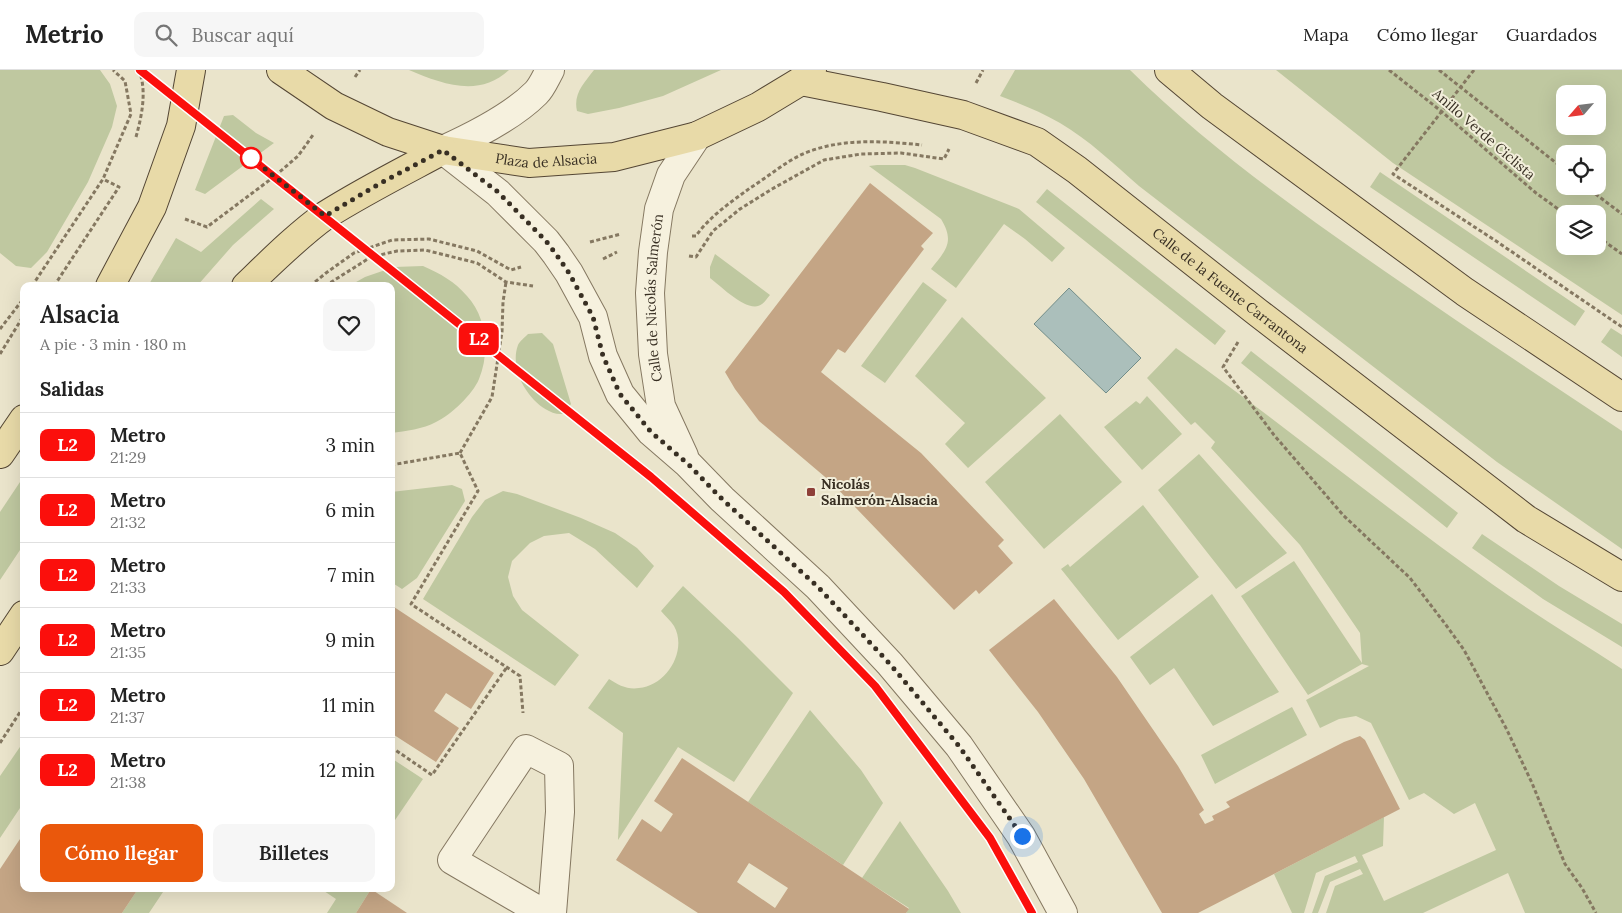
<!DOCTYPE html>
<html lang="es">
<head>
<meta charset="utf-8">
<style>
  body { margin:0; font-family:Lora,serif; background:#f6f6f6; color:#222; height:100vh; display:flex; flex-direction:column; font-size:19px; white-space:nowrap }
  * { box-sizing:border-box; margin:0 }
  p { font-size:16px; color:#767676 }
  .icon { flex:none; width:28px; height:28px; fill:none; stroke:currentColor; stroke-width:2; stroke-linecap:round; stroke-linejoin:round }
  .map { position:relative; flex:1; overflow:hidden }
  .details { position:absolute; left:20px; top:212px; width:375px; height:610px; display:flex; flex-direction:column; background:#fff; border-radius:10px; box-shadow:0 5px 20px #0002 }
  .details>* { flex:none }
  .badge { padding:0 10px; border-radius:8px; font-size:18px; line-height:32px }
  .needle { width:32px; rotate:242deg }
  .buttons { position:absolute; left:1556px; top:15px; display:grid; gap:10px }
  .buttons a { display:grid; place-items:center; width:50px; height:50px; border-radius:10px; background:#fff; box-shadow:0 5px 20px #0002; font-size:25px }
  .you { position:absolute; width:25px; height:25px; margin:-12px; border:4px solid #fff; border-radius:50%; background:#1a73e8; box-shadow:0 0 0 8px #1a73e833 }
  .map>.badge { position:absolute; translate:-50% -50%; box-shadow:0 0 0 2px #fff }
  h2 { padding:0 20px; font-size:19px; line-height:45px }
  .round { display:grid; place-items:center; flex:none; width:52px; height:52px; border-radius:10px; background:#f6f6f6 }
  .headline { display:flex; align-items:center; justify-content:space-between; height:85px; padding:0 20px }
  h1 { font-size:24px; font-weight:600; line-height:38px }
  .action { display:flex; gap:10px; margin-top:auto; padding:10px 20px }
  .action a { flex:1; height:58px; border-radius:10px; background:#ea580c; color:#fff; font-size:20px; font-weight:600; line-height:58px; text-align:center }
  .action a+a { background:#f6f6f6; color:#222 }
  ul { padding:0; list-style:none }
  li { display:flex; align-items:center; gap:15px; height:65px; padding:0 20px; border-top:1px solid #e0e0e0 }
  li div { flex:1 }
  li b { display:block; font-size:19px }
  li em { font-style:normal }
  li .badge { min-width:55px; font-weight:700; text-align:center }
  header { display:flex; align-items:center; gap:30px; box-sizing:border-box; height:70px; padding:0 25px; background:#fff; border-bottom:1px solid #e0e0e0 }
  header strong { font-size:24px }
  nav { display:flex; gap:28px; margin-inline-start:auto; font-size:18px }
  .search { width:350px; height:45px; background:#f6f6f6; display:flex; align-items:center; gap:12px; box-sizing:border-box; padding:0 18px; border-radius:10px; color:#767676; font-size:19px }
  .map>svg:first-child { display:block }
</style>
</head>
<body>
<header>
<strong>Metrio</strong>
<div class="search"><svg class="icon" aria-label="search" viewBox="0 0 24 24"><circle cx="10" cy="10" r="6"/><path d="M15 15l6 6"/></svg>Buscar aquí</div>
<nav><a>Mapa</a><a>Cómo llegar</a><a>Guardados</a></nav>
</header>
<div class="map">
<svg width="1622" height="843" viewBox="0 0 1622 843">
  <rect width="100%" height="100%" fill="#eae4cb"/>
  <path fill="#bfc8a0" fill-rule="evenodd" d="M0 0H100L110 14 117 36 112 57 88 112 47 182 31 198 16 196 0 183Z
    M409 0H509C479 28 442 14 409 0Z
    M594 0H721L663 26 619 38 588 44 577 41C573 24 584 13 594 0Z
    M1015 0H1130C1207 76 1295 139 1383 200 1462 255 1542 308 1622 361V479L1497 392 1139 116C1114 94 1089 70 1060 53 1041 42 1021 34 1000 26Z
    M1276 0H1622V245L1393 93ZM1565 24H1598V56H1565ZM1565 84H1598V116H1565ZM1565 144H1598V176H1565Z
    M233 45 256 63 274 73 205 124 195 120 224 46Z
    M877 95H905L915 98 1019 139 1065 178 1052 192 1025 169 1004 154 956 218 931 199C946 180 955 172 941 149L869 96Z
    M1380 102 1585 241 1575 256 1370 117Z
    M1047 119 1226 261 1215 275 1036 132Z
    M261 129 274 139 233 175 197 216H148L176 168 201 182Z
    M715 184 770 225C767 228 765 232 762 234 749 245 721 216 710 208V197Z
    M423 196C441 204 454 211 467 226 487 248 490 282 479 309 473 324 451 345 436 352 423 359 406 361 391 363V216H349L365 207 394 197Z
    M923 212 947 230 885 313 861 296Z
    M962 247 1046 328 968 398 945 374 965 353 915 306Z
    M1611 258 1622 265V287L1601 272Z
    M542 263 553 274 571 334 564 344C559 344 554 344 549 341 528 331 509 299 518 275 520 271 525 267 528 264Z
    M1176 278C1283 354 1385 438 1492 514 1534 544 1579 571 1622 599V843H1525L1508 803 1423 843H1326L1335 816 1363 804 1360 799 1330 812 1318 843H1312L1325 806 1358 792 1355 786 1316 803 1304 843H1292L1274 804 1384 747 1383 776 1362 785 1384 831 1496 780 1475 733 1454 744 1424 723 1409 730 1371 653 1356 646 1339 649 1320 658 1306 630 1369 596 1362 594 1308 625 1241 526 1294 491 1362 593 1360 563 1300 475 1211 378 1215 372 1195 352 1191 355 1147 308Z
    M1251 281 1458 443 1447 458 1241 293Z
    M1147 326 1182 364 1142 400 1104 357 1136 331 1140 334Z
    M1060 344 1122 412 1044 479 985 412Z
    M1199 384 1287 483 1236 519 1158 420Z
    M24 406V474L0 510V442Z
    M452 415 462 419 465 431 417 508 402 519 391 512V422Z
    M503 421 517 424 581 448 615 463 637 478 654 496 637 518 595 479 569 463 544 466 530 473 512 491 508 507 513 526 522 540 579 585 555 616 423 529 472 447 485 430Z
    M1143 435 1199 507 1118 570 1061 499 1068 494 1070 497Z
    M1482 464 1559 516 1622 554V577L1543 529 1472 478Z
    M683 516 738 568 793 623 734 712 678 677 618 770 623 663 588 638 609 609C618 615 628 620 639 618 666 616 688 581 674 556 671 551 665 546 661 541Z
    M1212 524 1279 622 1213 656 1174 598 1150 615 1130 587Z
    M1292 637 1307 665 1215 714 1201 685Z
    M810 640 861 700 883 733 843 795 748 732Z
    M22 674 24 675V732L0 768V706Z
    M391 688 423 709 391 756Z
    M900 751 948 821 961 843H906L909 838 862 808Z
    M138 819H165L149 843H122Z
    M321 819H371L356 843H327L336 829Z"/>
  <path fill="#abbfbb" stroke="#728d89" d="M1069 218 1141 288 1106 323 1034 254Z"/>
  <path fill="#c4a585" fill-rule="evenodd" d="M870 113 933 163 921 176 924 179 845 283 838 279 821 302 921 383 1004 470 998 476 1013 493 979 524 976 520 954 540 831 412 759 351 735 319 725 302Z
    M1054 529 1117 607 1178 696 1204 740 1199 744 1205 754 1214 750 1212 746 1230 737 1226 732 1344 672 1360 666 1365 670 1400 739 1198 843H1162L1084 709 1038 642 989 580Z
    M391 535 494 603 471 639 446 623 434 641 459 658 436 692 391 663Z
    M682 688 909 839 906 843H698L616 790 642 749 661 762 673 744 654 731ZM749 793 788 818 775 838 737 812Z
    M24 763V819H138L122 843H0V799Z
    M371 819 407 843H356Z"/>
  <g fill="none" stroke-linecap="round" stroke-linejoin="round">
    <defs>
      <g id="minor">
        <path d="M550 0C546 7 542 17 536 23 512 47 474 66 443 80L498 123 546 171 556 184 569 203 593 247 603 286 620 324 651 362 688 394 722 429 818 517 890 594 959 676 1021 766 1063 843"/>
        <path id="s1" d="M684 386 661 336 653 284 650 223 653 182 659 139 671 105 697 66"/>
        <path d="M543 843 452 790 526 679 559 696 560 742 552 843"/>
      </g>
      <g id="major">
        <path id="s2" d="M281 0 334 36 388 62 443 80 529 93 614 87 697 66 758 37 801 11 812 0"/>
        <path d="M1169 0 1212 36 1465 222 1622 327"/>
        <path id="s3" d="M801 11 882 27 963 45 1037 72 1077 100 1257 242 1526 449 1622 507"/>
        <path d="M110 216 152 137 181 56 191 0"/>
        <path d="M246 216C270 193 299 164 326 145 364 121 404 101 443 80"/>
        <path d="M0 384 24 349"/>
        <path d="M0 581 24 545"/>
      </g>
    </defs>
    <use href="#minor" stroke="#857861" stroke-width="30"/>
    <use href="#major" stroke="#544634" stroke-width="30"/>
    <path stroke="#857861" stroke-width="3" stroke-dasharray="4 2.5" stroke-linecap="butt" d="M1389 0 1441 41 1536 123 1565 144
      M1439 0 1565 100
      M1474 0 1393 104 1493 169 1622 257
      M355 7 360 0
      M976 13 983 0
      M136 67C142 45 147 21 139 0
      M275 106 298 86 313 65
      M1585 116 1622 144
      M185 149 207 157 275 106 296 123
      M692 166H696C709 147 731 132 750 118 768 107 786 91 805 83 842 68 884 71 922 75
      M1598 167 1622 184
      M352 171 371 187
      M590 172 621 164
      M689 186 696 187 713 161 740 139 772 119 824 90 861 84 901 83 944 89 949 79
      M603 189 617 182
      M32 216 103 109 131 44 125 11 113 0
      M54 216 119 117 103 109
      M310 216 326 203 354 183 392 170 429 169 477 181 511 200 521 197
      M325 216 371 187 397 181 425 180 477 193 506 212 533 216
      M0 259 24 228
      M1238 272 1223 297 1274 365 1343 445 1410 508 1446 555 1464 580 1507 660 1532 713 1565 794 1582 818 1596 843
      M0 284 24 245
      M460 383 492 327 502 262 503 232 506 212
      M391 395 460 383 478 421 411 534 520 606 523 643
      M0 673 24 636
      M391 677 432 705 507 597"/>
    <use href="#minor" stroke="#f6f1de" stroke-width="28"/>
    <use href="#major" stroke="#e8daa8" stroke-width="28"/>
  </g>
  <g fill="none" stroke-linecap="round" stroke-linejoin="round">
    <defs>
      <path id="line" d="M140 0 651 407 784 522 875 616 990 768 1032 843"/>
    </defs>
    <use href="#line" stroke="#fff" stroke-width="11"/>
    <use href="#line" stroke="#fb0f0c" stroke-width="8"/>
    <path stroke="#382f23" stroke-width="5" stroke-dasharray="0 9" d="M251 88 325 146 379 114 443 80 498 122 546 171 556 184 569 203 593 247 603 286 620 324 651 362 688 394 722 429 818 517 890 594 959 676 1022 766"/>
  </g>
  <circle fill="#fff" stroke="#fb0f0c" stroke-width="2.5" cx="251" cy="88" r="10"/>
  <rect fill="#8e3f38" stroke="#f2eeda" stroke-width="2" x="806" y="417" width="10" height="10" rx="2.5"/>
  <g text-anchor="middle" stroke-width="4" stroke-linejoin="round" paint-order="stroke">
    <g font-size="14" fill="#382f23" stroke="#f2eeda">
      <text transform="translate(1484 64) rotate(41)" y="5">Anillo Verde Ciclista</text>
      <text dy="5" stroke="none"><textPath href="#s2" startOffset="286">Plaza de Alsacia</textPath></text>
      <text dy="5" stroke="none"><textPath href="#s3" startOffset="488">Calle de la Fuente Carrantona</textPath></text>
      <text dy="5" stroke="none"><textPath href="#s1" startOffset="164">Calle de Nicolás Salmerón</textPath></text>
    </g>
    <g font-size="14" font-weight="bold" fill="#382f23" stroke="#f2eeda" text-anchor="start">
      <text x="821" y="419">Nicolás<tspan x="821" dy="16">Salmerón-Alsacia</tspan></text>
    </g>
  </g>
</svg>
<div class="buttons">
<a><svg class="needle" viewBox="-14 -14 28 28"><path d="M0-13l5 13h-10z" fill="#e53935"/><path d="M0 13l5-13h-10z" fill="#767676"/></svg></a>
<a><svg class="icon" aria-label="locate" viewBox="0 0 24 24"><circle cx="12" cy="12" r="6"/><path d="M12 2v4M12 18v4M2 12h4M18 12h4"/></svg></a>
<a><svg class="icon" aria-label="layers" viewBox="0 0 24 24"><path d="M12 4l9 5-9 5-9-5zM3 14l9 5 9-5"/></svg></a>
</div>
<div class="you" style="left:1022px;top:766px"></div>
<b class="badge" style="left:479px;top:269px;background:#fb0f0c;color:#fff">L2</b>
<section class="details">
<div class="headline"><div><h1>Alsacia</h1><p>A pie · 3 min · 180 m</p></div><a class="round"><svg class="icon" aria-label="heart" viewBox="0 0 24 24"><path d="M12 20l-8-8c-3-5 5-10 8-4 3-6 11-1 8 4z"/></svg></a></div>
<h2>Salidas</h2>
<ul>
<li><span class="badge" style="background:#fb0f0c;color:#fff">L2</span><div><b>Metro</b><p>21:29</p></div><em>3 min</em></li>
<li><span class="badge" style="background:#fb0f0c;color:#fff">L2</span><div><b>Metro</b><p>21:32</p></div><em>6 min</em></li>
<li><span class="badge" style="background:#fb0f0c;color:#fff">L2</span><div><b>Metro</b><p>21:33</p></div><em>7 min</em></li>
<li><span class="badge" style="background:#fb0f0c;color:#fff">L2</span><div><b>Metro</b><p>21:35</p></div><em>9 min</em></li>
<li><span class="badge" style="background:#fb0f0c;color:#fff">L2</span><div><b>Metro</b><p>21:37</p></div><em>11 min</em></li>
<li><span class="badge" style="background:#fb0f0c;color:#fff">L2</span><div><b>Metro</b><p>21:38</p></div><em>12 min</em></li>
</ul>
<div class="action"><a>Cómo llegar</a><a>Billetes</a></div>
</section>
</div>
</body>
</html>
